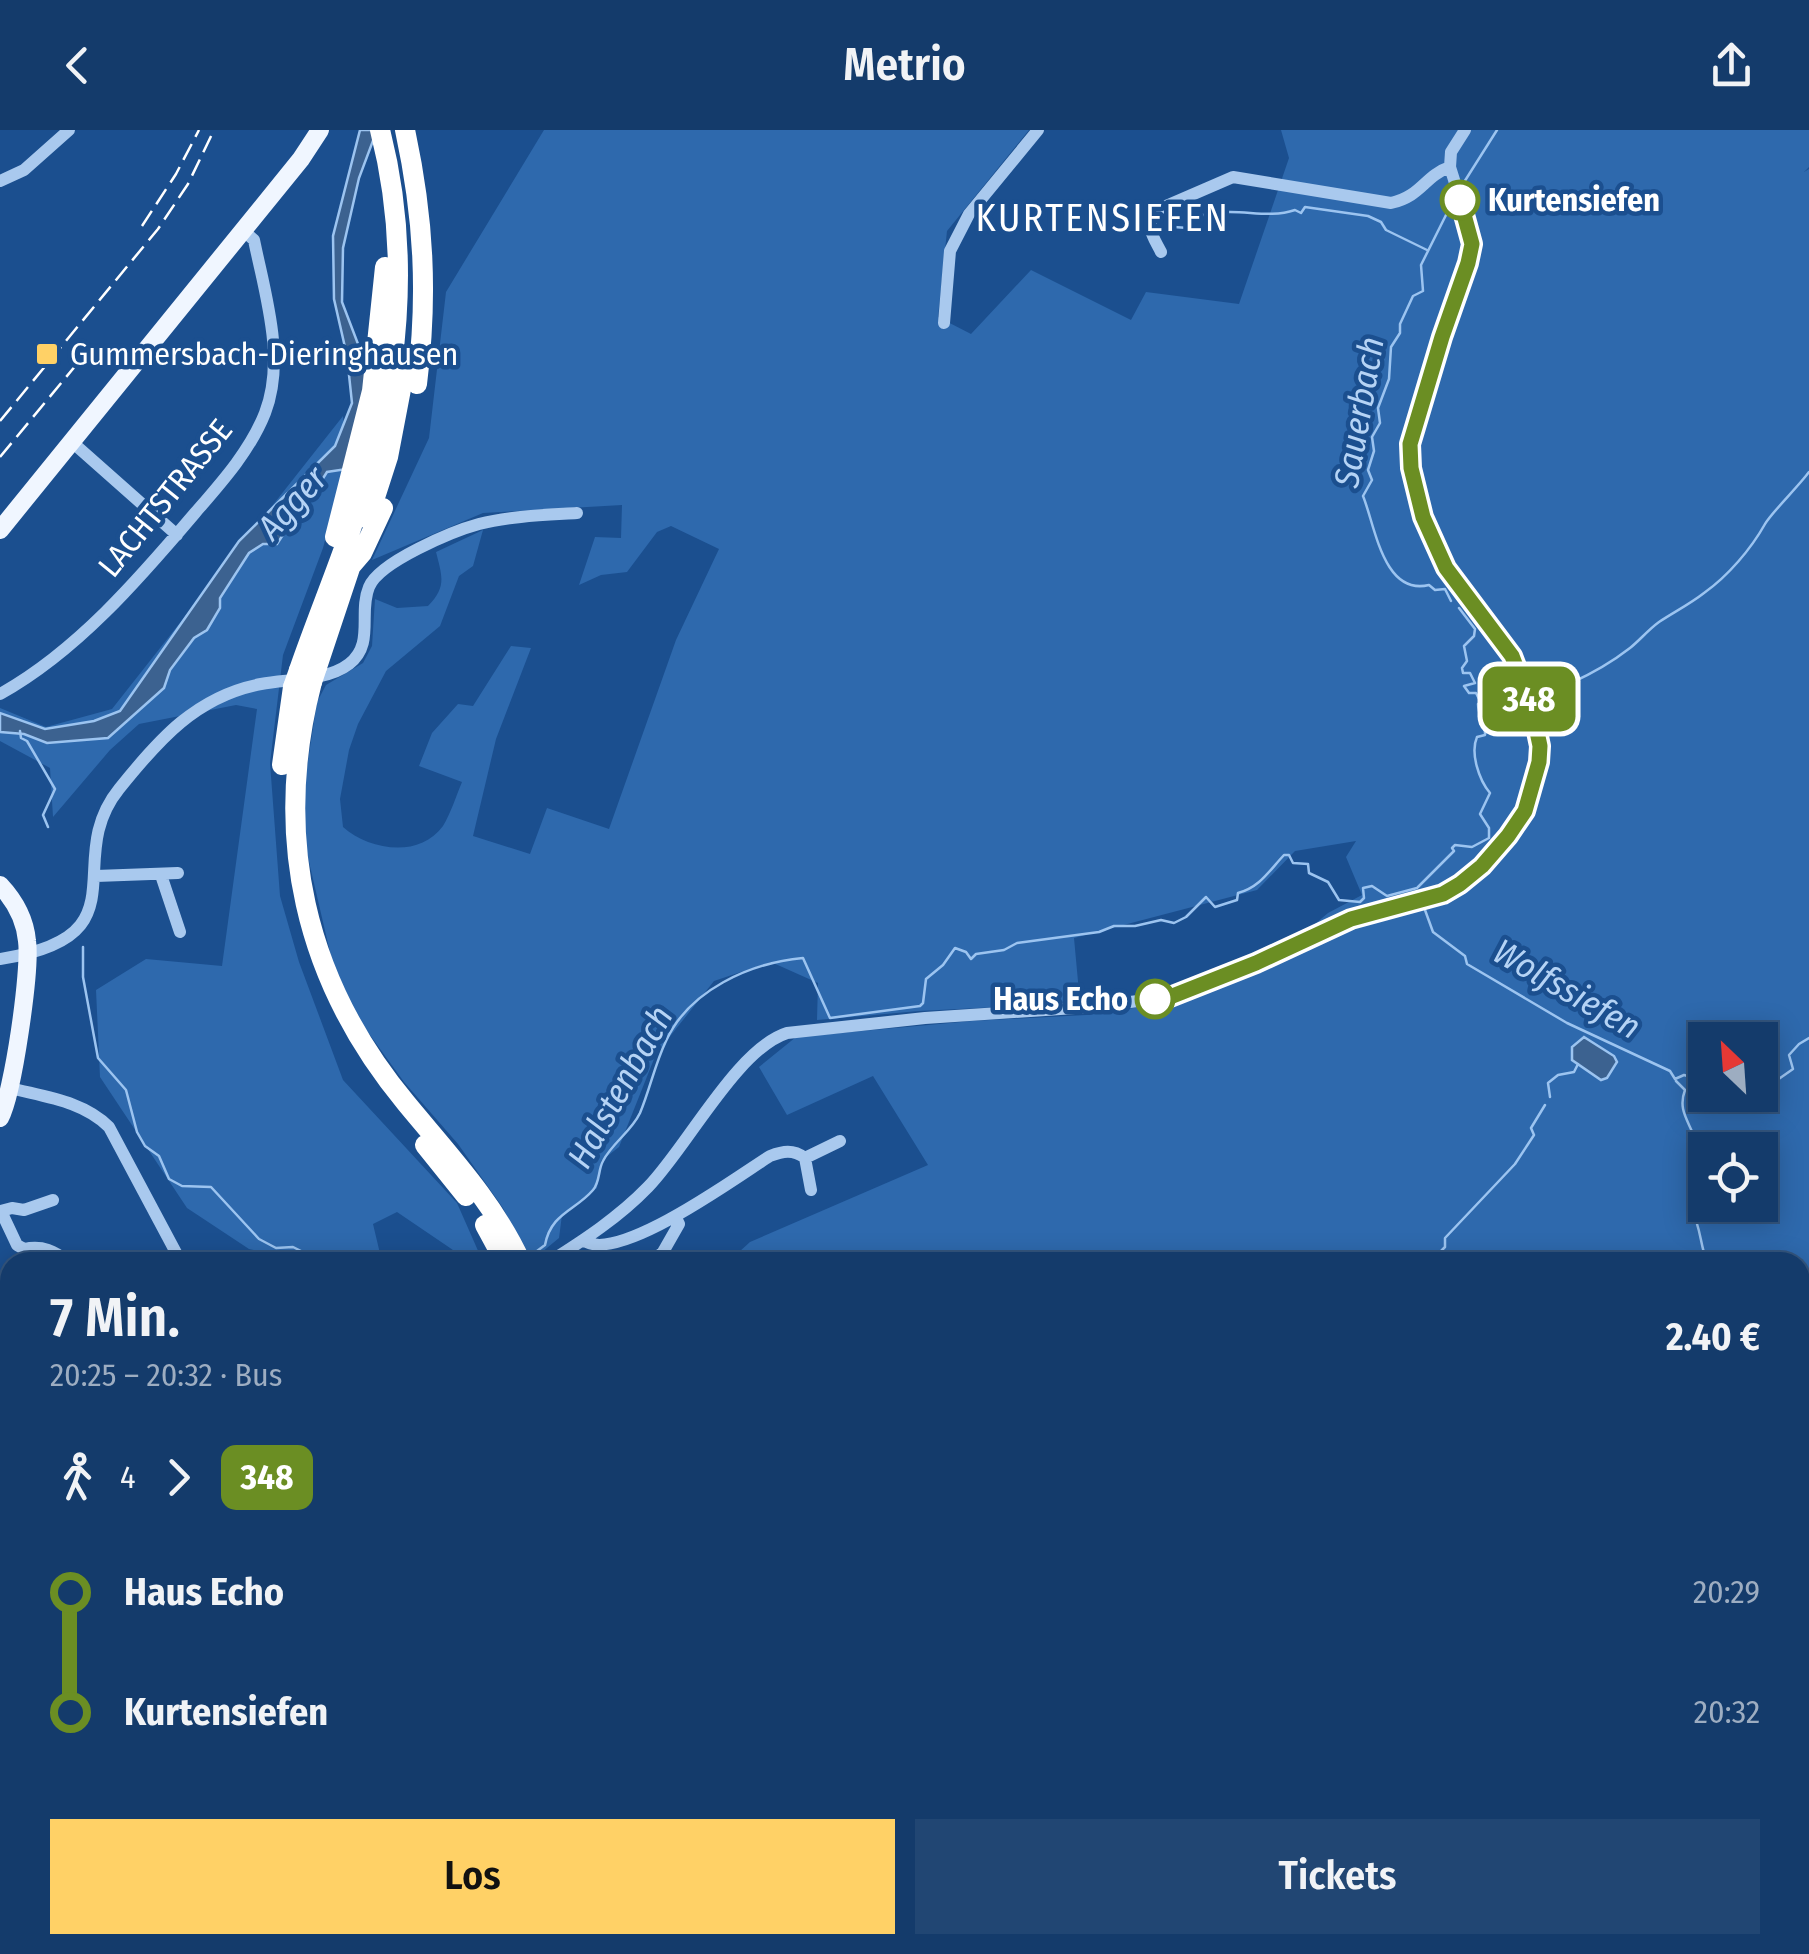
<!DOCTYPE html>
<html lang="de">
<head>
<meta charset="utf-8">
<style>
  body { margin:0; font-family:"Fira Sans Condensed",sans-serif; background:#214673; color:#f1f3f6; height:100vh; display:flex; flex-direction:column; font-size:38px; white-space:nowrap }
  * { box-sizing:border-box; margin:0 }
  p { font-size:32px; color:#9dadc1 }
  .icon { flex:none; width:55px; height:55px; fill:none; stroke:currentColor; stroke-width:2; stroke-linecap:round; stroke-linejoin:round }
  .map { position:relative; flex:1; overflow:hidden }
  .drawer { position:absolute; left:0px; top:1122px; width:1810px; height:702px; display:flex; flex-direction:column; background:#143b6b; border-radius:30px 30px 0 0; box-shadow:0 5px 25px #0003,0 0 0 2px #33557e }
  .drawer>* { flex:none }
  .badge { padding:0 20px; border-radius:15px; font-size:35px; line-height:65px }
  .needle { width:65px; rotate:335deg }
  .fabs { position:absolute; left:1688px; top:892px; display:grid; gap:20px }
  .fabs a { display:grid; place-items:center; width:90px; height:90px; border-radius:0px; background:#143b6b; box-shadow:0 5px 25px #0003,0 0 0 2px #33557e; font-size:50px }
  .map>.badge { position:absolute; translate:-50% -50%; box-shadow:0 0 0 5px #fff }
  .legs { display:flex; align-items:center; gap:15px; height:110px; padding:0 50px; font-size:32px }
  .legs p { margin-inline-start:auto }
  .headline { display:flex; align-items:center; justify-content:space-between; height:170px; padding:0 50px }
  h1 { font-size:55px; font-weight:600; line-height:75px }
  .cta { display:flex; gap:20px; margin-top:auto; padding:20px 50px }
  .cta a { flex:1; height:115px; border-radius:0px; background:#ffd166; color:#111; font-size:40px; font-weight:600; line-height:115px; text-align:center }
  .cta a+a { background:#214673; color:#f1f3f6 }
  ul { padding:0 50px; list-style:none }
  li { display:flex; align-items:center; gap:35px; height:120px; font-size:38px }
  li i { display:grid; place-items:center; width:15px; height:100%; margin:0 12px; background:currentColor }
  li i::after { content:''; width:25px; height:25px; margin:-12px; border:8px solid; border-radius:50%; background:#143b6b }
  li p { margin-inline-start:auto }
  li:first-child i { background:linear-gradient(#0000 50%,currentColor 0) }
  li:last-child i { background:linear-gradient(currentColor 50%,#0000 0) }
  header { display:flex; justify-content:space-between; align-items:center; height:130px; padding:0 50px; background:#143b6b; font-size:45px; font-weight:600 }
  .map>svg:first-child { display:block }
</style>
</head>
<body>
<header><svg class="icon" aria-label="back" viewBox="0 0 24 24"><path d="M15 5l-7 7 7 7"/></svg>Metrio<svg class="icon" aria-label="share" viewBox="0 0 24 24"><path d="M12 15V3M7 8l5-5 5 5M5 13v7h14v-7"/></svg></header>
<div class="map">
<svg width="1809" height="1824" viewBox="0 0 1809 1824">
  <rect width="100%" height="100%" fill="#1b4f8f"/>
  <path fill="#2e69ad" fill-rule="evenodd" d="M544 0H1029L947 101 938 187 971 204 1031 140 1131 190 1146 162 1239 174 1289 28 1281 0H1809V37L1804 42 1809 39V1789L1800 1794V1132H728L750 1112 928 1035 873 946 787 985 759 937 796 907 972 891 1086 885 1167 873 1268 834 1328 783 1362 765 1346 727 1356 711 1295 721 1257 760 1074 808 1080 873 919 881 817 890 818 853 771 832 714 851 656 924 619 1017 601 1031 597 1058 562 1085 559 1108 530 1132 503 1078 458 1014 404 952 354 883 333 835 303 706V663L317 572 326 555 363 533 372 516 375 469 397 478 428 476C447 457 442 446 436 422L483 400 473 436 459 446 440 496 386 541 358 594 349 620 340 669 343 697C369 720 419 729 443 696 451 683 456 666 462 652L419 636 432 603 458 574 473 576 511 516 531 518 496 609 473 706 530 724 547 678 609 699 676 510 719 419 671 396 657 402 627 442 601 445 579 455 595 407 621 408 622 375 483 383 372 430 429 308 446 162ZM1705 910H1760V965H1705ZM1705 1020H1760V1075H1705Z
    M343 286 347 327 323 418 283 525 270 633 280 766 299 832 343 950 457 1073 483 1132H458L453 1120 397 1082 373 1094 382 1132H315L249 1119 187 1078 100 947 96 860 146 829 222 836 257 579 236 575 139 594 110 620 53 687 50 638 0 611V578L46 597 112 579Z
    M132 1815H256L228 1824H92Z
    M649 1815H1401L1416 1824H668Z
    M1467 1815H1759L1738 1824H1427Z"/>
  <path fill="#3c6290" stroke="#9cc4f0" stroke-width="2.5" d="M360 0H377L359 48 343 118 342 172 371 248 347 339 327 342 315 361 302 370 301 388 290 394 277 414H263L249 423 220 468V478L207 500 194 508 170 540 164 558 108 608 47 613 24 604 0 602V583L45 599 94 591 120 581 239 411 335 316 352 273 347 226 334 169 333 106Z
    M1584 907 1614 926 1617 932 1607 948 1601 950 1572 930V917Z"/>
  <g fill="none" stroke-linecap="round" stroke-linejoin="round">
    <path stroke="#9cc4f0" stroke-width="2.5" d="M1461 57 1497 0
      M1160 96 1188 98 1201 85C1211 86 1217 82 1226 82 1250 81 1271 88 1295 80L1301 83 1305 77 1368 86 1381 92 1386 100 1427 120
      M1451 471 1445 459 1435 460 1429 455C1383 466 1375 395 1363 366L1372 350 1368 340 1374 321 1372 307 1380 293 1378 278 1389 249 1391 217 1400 203V194L1413 166 1423 161 1421 135 1453 71
      M1560 565 1570 559 1571 553C1593 543 1612 532 1630 518 1640 510 1648 500 1659 492 1674 482 1690 474 1704 463 1728 446 1751 419 1765 394 1772 382 1798 357 1809 342
      M1541 592 1546 589 1553 568
      M20 601 21 608 27 611 55 659 43 685 48 697
      M1487 602 1525 596
      M1418 757 1454 721 1452 718 1455 715 1472 717 1489 708V698L1480 684 1490 663C1479 650 1470 623 1477 607L1485 605C1486 595 1478 586 1478 574L1481 573 1476 563H1469L1464 556 1475 553 1470 543H1463L1462 538 1467 531 1464 516 1474 506 1475 499 1459 478
      M1425 780 1433 802 1465 826 1467 834 1567 893 1670 941 1675 949 1684 945 1705 951
      M83 817V847L98 928 126 960 137 1002 145 1016 159 1026 169 1049 182 1056 211 1057 259 1109 276 1118 293 1117 309 1125 345 1122 354 1132
      M1676 951 1685 960C1677 981 1690 992 1696 1012L1690 1019
      M1760 962 1793 939 1789 925 1799 914 1809 908
      M1733 965 1745 974 1756 965
      M1550 967 1548 953 1558 945 1574 942 1578 934
      M1692 1027V1040L1688 1048 1696 1072 1692 1081C1701 1098 1700 1115 1707 1132
      M529 1127 545 1115C551 1083 575 1081 593 1060 600 1052 598 1040 603 1031 612 1013 631 1002 640 983 650 959 655 934 666 911 689 860 750 833 803 828L830 888 920 876 923 873 926 849 943 835 955 818 966 822 971 829 976 824 1004 820 1017 813 1099 802 1114 796H1135L1161 790 1174 793 1186 787 1206 767 1215 777 1237 770 1238 763C1260 757 1269 741 1284 725H1289L1293 733 1308 734 1309 743 1328 752 1339 770 1360 772 1364 768 1363 758 1372 756 1387 766 1417 758
      M1430 1132 1445 1117V1108L1515 1034 1534 1005 1531 998 1545 975
      M1800 1211 1809 1222
      M720 1815V1824"/>
    <path stroke="#a9c9ee" stroke-width="12" d="M0 51 24 40 69 0
      M1161 122C1153 106 1143 95 1159 79L1233 47 1391 73C1422 66 1424 46 1450 37
      M944 193 950 121 969 84 1038 0
      M72 312 177 405
      M0 564C76 522 139 449 195 383 221 353 250 321 265 283 286 229 265 164 254 110L243 100
      M161 745 180 802
      M96 746 178 743
      M0 829C147 807 60 732 119 659 159 609 197 566 261 554 288 549 327 551 349 534 375 514 358 483 369 457 379 432 453 401 479 394 510 386 545 385 577 383
      M10 958C45 967 83 971 109 997L181 1132
      M805 1028 811 1060
      M53 1070 24 1080 12 1078 1 1081 17 1115 24 1119C43 1115 54 1121 69 1132
      M583 1110C616 1136 738 1046 770 1026 783 1021 793 1019 805 1028L840 1011
      M388 1129 395 1132
      M549 1132C584 1110 619 1087 648 1057 687 1017 737 919 787 903L925 888 1090 877 1170 867 1256 833 1351 789 1443 764 1461 755 1508 706 1525 681 1536 649 1540 617 1537 593 1511 525 1467 468 1436 418 1415 363 1411 338 1410 314 1442 207 1468 133 1471 114 1469 98 1450 37 1451 22 1465 0
      M652 1132 663 1122 679 1094 675 1086
      M0 1539 10 1536
      M0 1672 10 1674
      M0 1751 10 1723
      M414 1824H443"/>
    <path stroke="#f0f6ff" stroke-width="18" d="M0 400 301 29 320 0
      M0 755C15 771 25 789 27 811 31 839 13 964 0 988
      M0 1219 10 1228
      M1800 1705 1809 1704
      M0 1812 10 1811
      M15 1824 70 1815
      M1299 1824 1309 1815"/>
    <path stroke="#fff" stroke-width="20" d="M405 0C424 88 428 165 417 254
      M368 389 388 327 406 233
      M335 407 372 261 385 137
      M350 437 362 423 383 378
      M317 537 351 435
      M299 540C318 485 341 431 359 375 399 255 412 124 380 0
      M312 552C272 706 304 850 406 973 448 1024 493 1071 521 1132
      M282 635 293 557
      M425 1015 466 1066
      M485 1095 505 1132
      M1800 1802 1809 1798
      M1761 1824 1777 1815
      M1799 1824 1809 1819"/>
    <path stroke="#fff" stroke-width="2.5" stroke-dasharray="18 8" stroke-linecap="butt" d="M142 96 176 44 199 0
      M0 291 158 99 188 54 214 0
      M0 327 81 229"/>
    <path stroke="#f0f6ff" stroke-width="18" d="M19 1824 20 1815"/>
    <path stroke="#fff" stroke-width="20" d="M312 552 317 537
      M293 557 299 540"/>
  </g>
  <g fill="none" stroke-linecap="round" stroke-linejoin="round">
    <defs>
      <path id="line-1" d="M1155 869 1170 867 1256 833 1351 789 1443 764 1460 754 1482 736 1508 706 1525 681 1539 632 1540 616 1532 578 1512 526 1446 438 1423 387 1411 338 1410 314 1442 207 1468 133 1472 114 1460 70"/>
    </defs>
    <use href="#line-1" stroke="#fff" stroke-width="22"/>
    <use href="#line-1" stroke="#6b8e23" stroke-width="15"/>
  </g>
  <g fill="#fff" stroke="#6b8e23" stroke-width="5">
    <circle cx="1460" cy="70" r="18"/>
    <circle cx="1155" cy="869" r="18"/>
  </g>
  <rect fill="#ffd166" stroke="#1b4f8f" stroke-width="4" x="35" y="212" width="24" height="24" rx="5"/>
  <g text-anchor="middle" stroke-width="9" stroke-linejoin="round" paint-order="stroke">
    <g font-size="32" font-weight="bold" fill="#fff" stroke="#1b4f8f" text-anchor="start">
      <text x="1488" y="81">Kurtensiefen</text>
      <text x="1128" y="880" text-anchor="end">Haus Echo</text>
    </g>
    <g font-size="32" fill="#fff" stroke="#1b4f8f" text-anchor="start">
      <text x="70" y="235">Gummersbach-Dieringhausen</text>
    </g>
    <g font-size="32" fill="#fff" stroke="#1b4f8f">
      <text transform="translate(165 368) rotate(-51)" y="11">LACHTSTRASSE</text>
    </g>
    <g font-size="35" font-style="italic" fill="#b5d3f5" stroke="#1b4f8f">
      <text transform="translate(1359 282) rotate(-80)" y="12">Sauerbach</text>
      <text transform="translate(292 373) rotate(-48)" y="12">Agger</text>
      <text transform="translate(1567 859) rotate(30)" y="12">Wolfssiefen</text>
      <text transform="translate(620 957) rotate(-61)" y="12">Halstenbach</text>
    </g>
    <g font-size="38" letter-spacing="2.5" fill="#fff" stroke="#1b4f8f">
      <text x="1103" y="101">KURTENSIEFEN</text>
    </g>
  </g>
</svg>
<div class="fabs">
<a><svg class="needle" viewBox="-14 -14 28 28"><path d="M0-13l5 13h-10z" fill="#e53935"/><path d="M0 13l5-13h-10z" fill="#9dadc1"/></svg></a>
<a><svg class="icon" aria-label="locate" viewBox="0 0 24 24"><circle cx="12" cy="12" r="6"/><path d="M12 2v4M12 18v4M2 12h4M18 12h4"/></svg></a>
</div>
<b class="badge" style="left:1529px;top:569px;background:#6b8e23;color:#fff">348</b>
<section class="drawer">
<div class="headline"><div><h1>7 Min.</h1><p>20:25 – 20:32 · Bus</p></div><b>2.40 €</b></div>
<div class="legs"><svg class="icon" aria-label="walk" viewBox="0 0 24 24"><circle cx="13" cy="4" r="2"/><path d="M13 8l-2 6 4 7M11 14l-3 7M7 12l3-4h3l4 4"/></svg>4<svg class="icon" aria-label="forward" viewBox="0 0 24 24"><path d="M9 5l7 7-7 7"/></svg><b class="badge" style="background:#6b8e23;color:#fff">348</b></div>
<ul>
<li><i style="color:#6b8e23"></i><b>Haus Echo</b><p>20:29</p></li>
<li><i style="color:#6b8e23"></i><b>Kurtensiefen</b><p>20:32</p></li>
</ul>
<div class="cta"><a>Los</a><a>Tickets</a></div>
</section>
</div>
</body>
</html>
